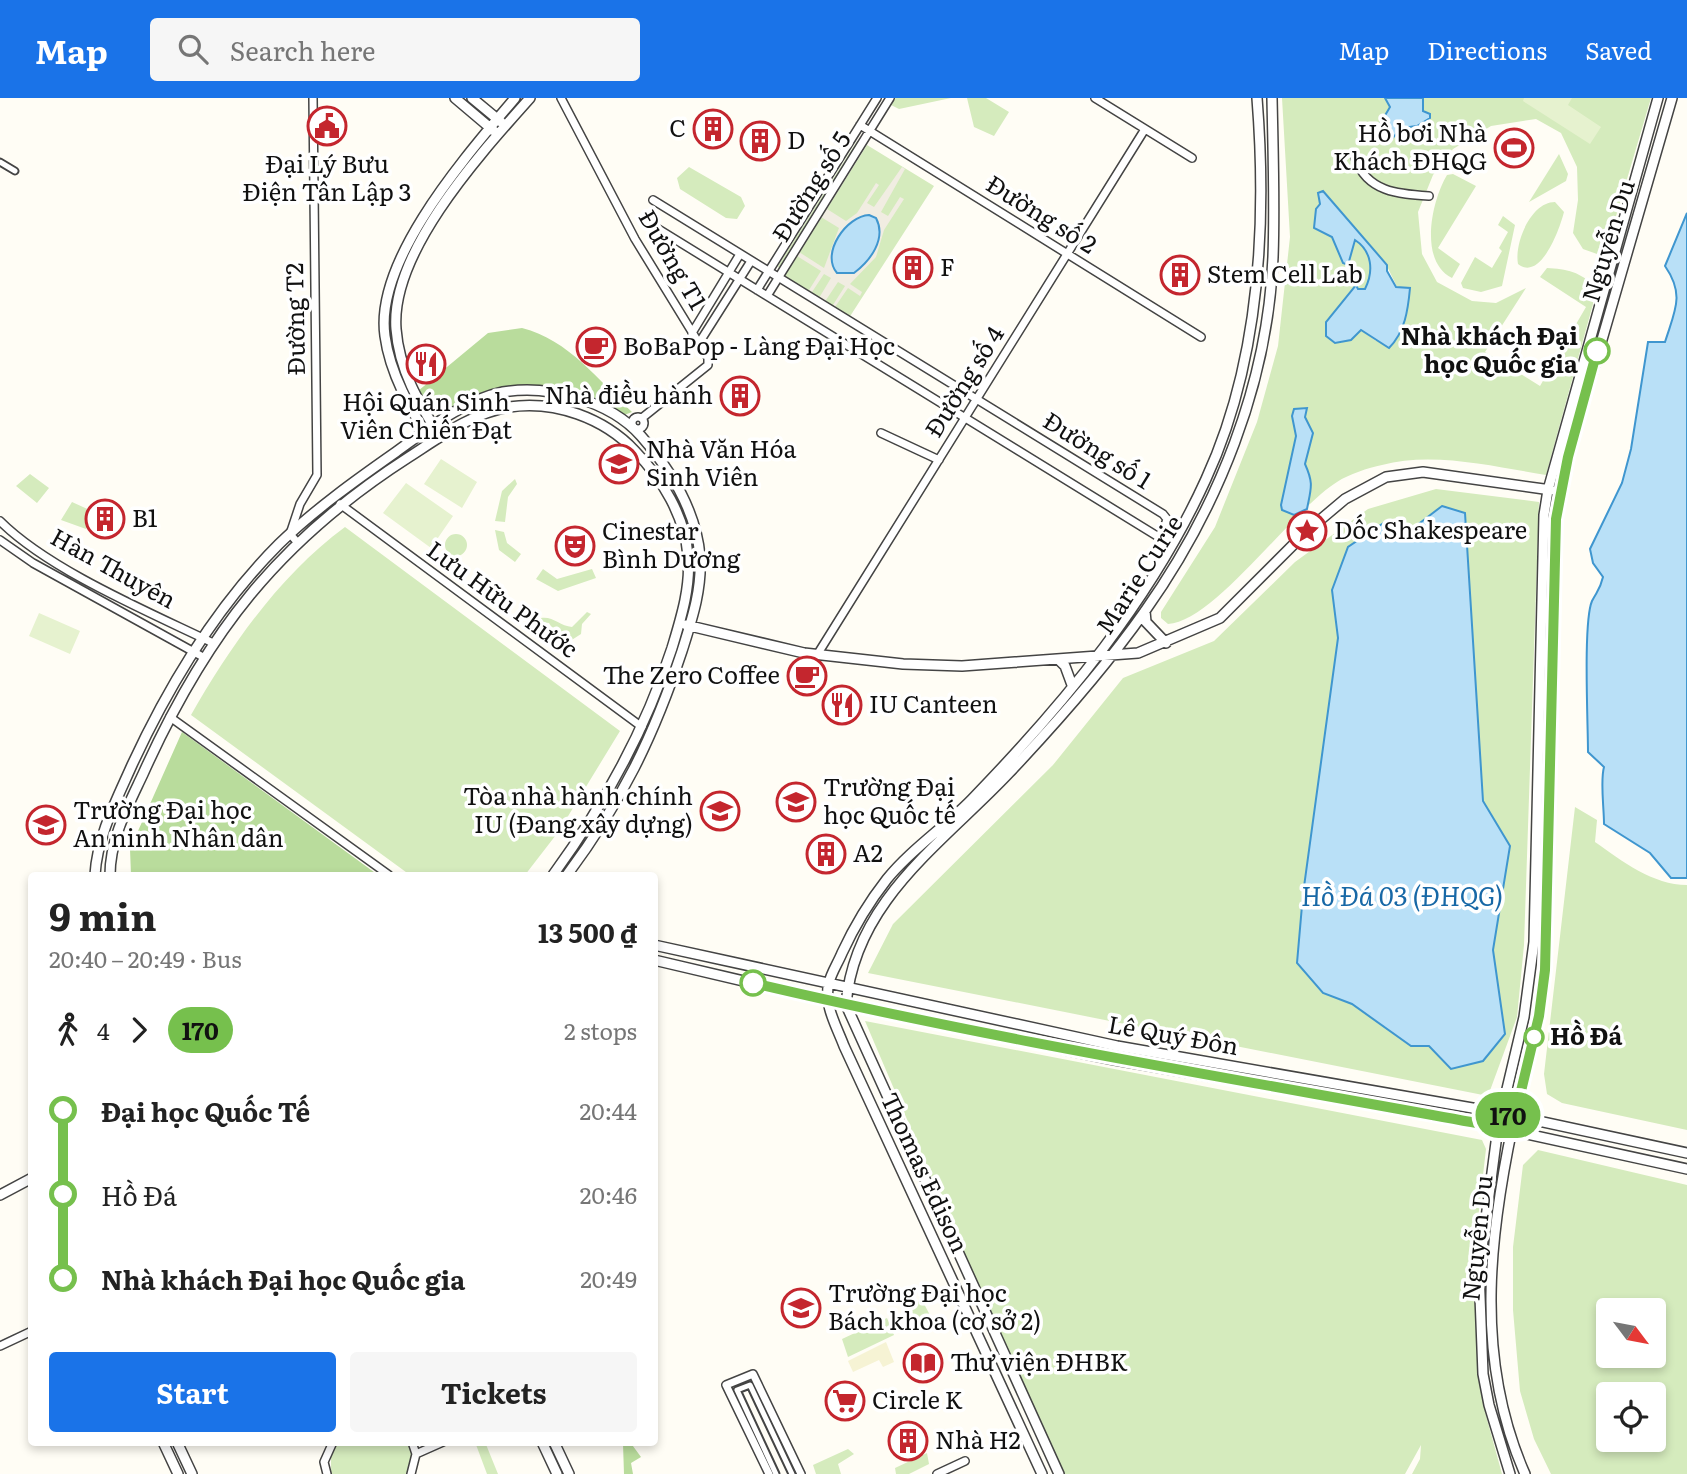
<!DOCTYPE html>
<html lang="en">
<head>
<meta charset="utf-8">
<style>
  body { margin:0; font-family:Literata,serif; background:#f6f6f6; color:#222; height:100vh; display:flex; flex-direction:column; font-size:26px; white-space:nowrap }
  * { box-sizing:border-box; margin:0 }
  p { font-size:23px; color:#767676 }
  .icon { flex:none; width:38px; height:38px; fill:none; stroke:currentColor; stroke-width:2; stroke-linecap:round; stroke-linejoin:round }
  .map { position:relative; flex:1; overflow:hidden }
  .sheet { position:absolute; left:28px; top:774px; width:630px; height:574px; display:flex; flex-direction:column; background:#fff; border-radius:7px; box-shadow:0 4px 10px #0003 }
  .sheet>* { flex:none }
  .badge { padding:0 14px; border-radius:23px; font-size:24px; line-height:46px }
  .needle { width:46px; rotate:122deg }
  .fabs { position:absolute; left:1596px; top:1200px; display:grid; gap:14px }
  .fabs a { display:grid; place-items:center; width:70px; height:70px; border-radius:7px; background:#fff; box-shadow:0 4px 10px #0003; font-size:35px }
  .map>.badge { position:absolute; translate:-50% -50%; box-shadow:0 0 0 4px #fff }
  .legs { display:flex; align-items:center; gap:10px; height:77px; padding:0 21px; font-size:23px }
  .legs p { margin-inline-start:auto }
  .headline { display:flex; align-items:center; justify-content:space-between; height:119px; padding:0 21px }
  h1 { font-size:38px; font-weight:700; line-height:52px }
  .action { display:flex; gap:14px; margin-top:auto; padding:14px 21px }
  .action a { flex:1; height:80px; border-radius:7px; background:#1a73e8; color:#fff; font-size:28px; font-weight:700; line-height:80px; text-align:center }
  .action a+a { background:#f6f6f6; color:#222 }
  ul { padding:0 21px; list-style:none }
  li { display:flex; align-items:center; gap:24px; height:84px; font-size:26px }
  li i { display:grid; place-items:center; width:10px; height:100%; margin:0 9px; background:currentColor }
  li i::after { content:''; width:18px; height:18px; margin:-9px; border:5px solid; border-radius:50%; background:#fff }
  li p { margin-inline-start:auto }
  li:first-child i { background:linear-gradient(#0000 50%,currentColor 0) }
  li:last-child i { background:linear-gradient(currentColor 50%,#0000 0) }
  header { display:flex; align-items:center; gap:42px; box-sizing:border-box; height:98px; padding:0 35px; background:#1a73e8; color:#fff }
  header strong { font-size:33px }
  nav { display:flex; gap:38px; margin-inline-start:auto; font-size:24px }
  .search { width:490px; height:63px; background:#f6f6f6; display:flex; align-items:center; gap:18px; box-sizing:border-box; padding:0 24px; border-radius:7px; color:#767676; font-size:26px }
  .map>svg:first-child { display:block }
</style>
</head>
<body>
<header>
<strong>Map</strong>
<div class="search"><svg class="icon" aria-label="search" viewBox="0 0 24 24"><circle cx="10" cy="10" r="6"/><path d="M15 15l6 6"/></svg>Search here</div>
<nav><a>Map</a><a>Directions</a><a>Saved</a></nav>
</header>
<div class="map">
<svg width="1687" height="1376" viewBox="0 0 1687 1376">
  <rect width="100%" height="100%" fill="#fffdf5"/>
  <path fill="#f6f3d4" d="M886 1244 894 1264 883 1269 879 1262 853 1274 848 1263Z"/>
  <path fill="#d5ebbd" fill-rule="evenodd" d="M895 0H951L899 11 891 7Z
    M967 0H986L1009 14 994 38 974 29Z
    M1282 0H1385L1402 30 1417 28 1423 0H1651L1606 152 1597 156 1583 151 1573 135 1578 102 1577 69 1561 35 1536 21 1491 28 1453 51 1433 77 1418 114 1422 156 1437 184 1472 203 1496 205 1526 190 1485 254 1540 288 1586 209 1540 179 1547 170C1566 171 1582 174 1594 189L1593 206 1546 377C1496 369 1433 353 1382 367 1368 370 1349 376 1337 384 1292 412 1214 524 1168 526L1161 520V514L1215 429 1257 324 1278 248 1290 139ZM1320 106 1385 164 1397 189 1376 243 1361 232 1337 243 1358 191H1366C1374 172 1371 154 1355 141L1348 167 1343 165 1332 139 1316 118Z
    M857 43 859 44 779 171 778 168Z
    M867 47 934 88 847 223 783 181Z
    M1559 56 1568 76 1566 83 1529 104Z
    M689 69 741 99 745 108 737 121 726 120 680 91 677 80Z
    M1453 76 1476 88 1438 150 1460 166 1452 180C1418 163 1432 102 1447 77Z
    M1555 104 1564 114C1560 130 1541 184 1518 166 1514 145 1531 104 1555 104Z
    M1503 118 1515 127 1502 188 1481 194 1463 190 1461 185 1475 159 1492 170 1502 153 1499 150 1508 134 1498 127Z
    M30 376 49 390 37 405 16 388Z
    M515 381 517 386 508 399 505 424 495 423 502 393Z
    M1436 391 1539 404 1524 847 1517 919 1488 998 868 875 893 826 1053 667 1123 580 1214 543 1295 464 1368 411ZM1465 415 1483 703 1510 748 1493 852 1505 936 1411 948 1352 906 1323 895 1297 865 1303 796 1338 540 1332 492 1385 424 1412 431Z
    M72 404 94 414 86 431 61 422Z
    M345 429 620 633 559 733 525 777H410L191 617C231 547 280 477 345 429Z
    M495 432 504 434 507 445 521 456 515 464 499 452Z
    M445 447a11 11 0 1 1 22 0a11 11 0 1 1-22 0Z
    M543 471 557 481 592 471 596 480 558 493 536 481Z
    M587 514 591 516 582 526 581 536 567 545 559 541 549 525 540 524 541 520C553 518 560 528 572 529Z
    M1575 709 1597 722 1595 744C1622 763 1653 787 1687 787V1032L1562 1005 1547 996 1544 976Z
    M865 923 1482 1042 1486 1051 1472 1173 1485 1314 1502 1376H1412L1420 1361 1421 1347 1405 1376H1063L997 1232Z
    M1538 1052 1687 1087V1376H1551L1534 1341 1520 1293 1513 1212V1149L1523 1067ZM1608 1213H1654V1258H1608ZM1608 1297H1654V1342H1608Z
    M922 1202 932 1221 915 1230 905 1210Z
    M887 1220 894 1237 848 1259 842 1241Z
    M336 1344 406 1345 414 1354 408 1376H331V1359Z
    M475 1344H485L498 1376H487Z
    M848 1351 854 1356 838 1366 841 1376H816L813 1367Z
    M927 1355 929 1366 909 1376H896L895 1370Z"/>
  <path fill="#b9dc9c" d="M522 230C569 242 598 282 632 314L619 319 542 295 502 296 449 312 429 306 418 293 488 235Z
    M182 634 378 777H131L130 751Z
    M630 1344 641 1359 631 1365 633 1376H624L623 1346Z"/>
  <path fill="#e6f2cf" d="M1524 0H1572L1568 7 1601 29 1590 46 1523 3Z
    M441 361 477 384 462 410 424 386Z
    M406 385 453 418 431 450 383 415Z
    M39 515 80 533 70 556 29 538Z"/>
  <path fill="#f1ede2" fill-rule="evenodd" d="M902 69 905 71 881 114 888 118 900 99 904 101 884 132 876 159 850 186 862 194 860 198 848 190 835 209 833 207 845 188 838 184 822 208 816 205 831 180 824 176 812 194 809 192 821 173 797 158 799 154 824 170 839 130 821 119 827 111 846 123 857 115 876 85 879 87 867 105 874 109ZM850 125 879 137 872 157 861 170 833 156 839 138Z"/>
  <path fill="#b9e0f7" stroke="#3f96cf" stroke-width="2" d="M1385 0H1423V13L1430 16V20L1417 28 1402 30 1387 46 1377 31 1390 9Z
    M1506 34 1533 50 1523 66 1496 50Z
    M1323 93 1387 167V173L1396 189 1410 190C1408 212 1405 234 1389 250L1361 232 1351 242 1335 245 1326 238V224L1356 187 1358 191H1365C1374 173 1372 153 1355 142L1348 167 1343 165 1332 139 1314 130 1316 111 1320 106 1318 95Z
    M1687 115V780H1671L1650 755 1604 726C1604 709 1600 683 1604 669L1588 654C1588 625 1583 524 1592 503 1597 493 1600 492 1603 479L1593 465 1590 451 1622 385 1631 351 1648 244H1665C1675 212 1685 197 1665 168Z
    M869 117 876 120C887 141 870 163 854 175H837C820 155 847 118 869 117Z
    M1307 310 1305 319 1313 335 1305 366C1314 386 1311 390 1307 411L1294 417 1282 412 1281 407 1296 338 1292 318 1294 311Z
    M1442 408 1465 415 1483 703 1510 748 1493 852 1505 936 1483 963 1451 971 1429 948H1411L1352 906 1323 895 1297 865 1303 796 1338 540 1332 492 1348 449 1385 424 1412 431Z"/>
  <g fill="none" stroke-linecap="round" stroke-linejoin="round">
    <defs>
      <path id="pedestrian" d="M0 64 15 73
        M776 1376 737 1292 750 1287 792 1376"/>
      <path id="minor" d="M561 0 635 141 708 260V267L642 320
        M1095 0 1192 60
        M860 27 1201 239
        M1355 60C1367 94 1398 96 1429 98
        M642 121 1157 438 1163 434 1167 421 1163 416 653 102
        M757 192 877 0
        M767 198 890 0
        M692 235 740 156
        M699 245 751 163
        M632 325a6 6 0 1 1 12 0a6 6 0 1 1-12 0Z
        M881 335 939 362
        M340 406 642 629
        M0 423C49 472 149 514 213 545
        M0 442 33 465 203 559
        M297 444 290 436 300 406 317 377 313 0
        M817 557 1145 31
        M170 619 389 777
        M0 1248 32 1233
        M416 1356 443 1344
        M327 1376 324 1364 333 1344
        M411 1376 416 1356 412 1344
        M769 1376 726 1287 753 1276 801 1376
        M937 1376 965 1363"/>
      <path id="tertiary" d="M455 0 494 33
        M472 0 501 24
        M440 339C419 305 399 272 396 231 390 154 481 55 530 0
        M431 344C411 312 390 276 385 238 374 161 469 55 515 0
        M1145 513 1146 524 1166 545
        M686 527 804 555 903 566 962 568 1138 555 1220 520 1307 433 1345 401 1386 379 1423 374 1551 392
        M1058 561 1065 568 1072 587
        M95 777C97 739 117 701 132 667 169 587 216 509 279 446 314 412 356 382 396 354 428 331 464 302 503 294 548 286 610 303 641 338 670 371 696 413 700 458 702 492 692 521 682 553 653 640 622 703 567 777
        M110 777C110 741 128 708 143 676 206 536 278 443 409 359 440 339 472 315 509 309 555 302 604 320 635 353 662 381 685 418 688 458 691 489 681 520 672 550 645 633 604 707 553 777
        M654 847 1117 948 1501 1015 1687 1055
        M654 862 846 907 1115 962 1468 1023 1687 1071
        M0 1097 32 1080
        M163 1344 178 1376
        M177 1344 192 1376
        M542 1344 557 1376
        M554 1344 569 1376
        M1042 1376 844 948C837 929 823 906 829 885 831 875 838 865 842 855 854 829 869 804 887 781 912 750 948 727 975 698 1065 605 1152 500 1206 381 1260 264 1267 127 1257 0
        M1059 1376 846 907C854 803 943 745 1009 675 1057 624 1105 570 1145 513 1218 410 1268 286 1273 159 1275 106 1273 53 1272 0
        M1510 1376 1489 1307 1483 1276 1479 1173 1498 1029 1524 919 1534 844 1544 417 1548 392 1658 0
        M1525 1376C1472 1256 1490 1127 1518 1003 1528 960 1540 917 1545 872L1556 421 1568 359 1672 0"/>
    </defs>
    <use href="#pedestrian" stroke="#444" stroke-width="9"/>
    <use href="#minor" stroke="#444" stroke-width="10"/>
    <use href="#tertiary" stroke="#444" stroke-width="12"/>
    <use href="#pedestrian" stroke="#fff" stroke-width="5"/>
    <use href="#minor" stroke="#fff" stroke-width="7"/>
    <use href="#tertiary" stroke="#fff" stroke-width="9"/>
  </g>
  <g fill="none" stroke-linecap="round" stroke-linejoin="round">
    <defs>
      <path id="line-1" d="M753 885C999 943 1249 983 1498 1029L1501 1015 1515 1018 1539 918 1545 872 1556 421 1568 359 1597 253"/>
    </defs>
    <use href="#line-1" stroke="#fff" stroke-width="16"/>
    <use href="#line-1" stroke="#76c04d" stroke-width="10"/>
  </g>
  <defs>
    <symbol id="civic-ring" viewBox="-11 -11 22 22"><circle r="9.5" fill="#fff" stroke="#c4262e" stroke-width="1.5"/><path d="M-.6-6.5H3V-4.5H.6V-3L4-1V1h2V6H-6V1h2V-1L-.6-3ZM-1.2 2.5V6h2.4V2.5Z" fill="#c4262e"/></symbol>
    <symbol id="building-ring" viewBox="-11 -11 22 22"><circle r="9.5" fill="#fff" stroke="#c4262e" stroke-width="1.5"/><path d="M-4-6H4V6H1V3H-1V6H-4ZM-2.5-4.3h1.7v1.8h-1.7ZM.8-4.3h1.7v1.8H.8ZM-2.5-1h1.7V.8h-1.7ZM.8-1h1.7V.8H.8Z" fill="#c4262e"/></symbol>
    <symbol id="stadium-ring" viewBox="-11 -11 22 22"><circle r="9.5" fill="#fff" stroke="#c4262e" stroke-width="1.5"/><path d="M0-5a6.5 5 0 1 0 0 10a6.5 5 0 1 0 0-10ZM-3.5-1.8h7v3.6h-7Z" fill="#c4262e"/></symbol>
    <symbol id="cafe-ring" viewBox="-11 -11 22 22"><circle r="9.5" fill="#fff" stroke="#c4262e" stroke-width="1.5"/><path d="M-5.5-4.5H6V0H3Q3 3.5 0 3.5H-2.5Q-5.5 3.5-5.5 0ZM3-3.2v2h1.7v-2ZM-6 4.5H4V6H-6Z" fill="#c4262e"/></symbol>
    <symbol id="restaurant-ring" viewBox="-11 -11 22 22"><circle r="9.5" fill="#fff" stroke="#c4262e" stroke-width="1.5"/><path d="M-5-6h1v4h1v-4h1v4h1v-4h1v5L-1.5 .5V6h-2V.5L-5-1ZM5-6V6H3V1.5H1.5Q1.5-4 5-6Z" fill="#c4262e"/></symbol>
    <symbol id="university-ring" viewBox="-11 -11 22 22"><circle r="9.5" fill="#fff" stroke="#c4262e" stroke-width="1.5"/><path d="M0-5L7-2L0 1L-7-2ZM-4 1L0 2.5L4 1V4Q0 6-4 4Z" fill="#c4262e"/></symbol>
    <symbol id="sight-ring" viewBox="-11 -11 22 22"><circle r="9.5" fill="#fff" stroke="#c4262e" stroke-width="1.5"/><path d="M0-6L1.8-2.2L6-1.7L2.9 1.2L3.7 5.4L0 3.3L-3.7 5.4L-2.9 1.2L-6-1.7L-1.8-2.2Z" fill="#c4262e"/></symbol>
    <symbol id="theatre-ring" viewBox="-11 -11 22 22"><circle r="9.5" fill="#fff" stroke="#c4262e" stroke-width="1.5"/><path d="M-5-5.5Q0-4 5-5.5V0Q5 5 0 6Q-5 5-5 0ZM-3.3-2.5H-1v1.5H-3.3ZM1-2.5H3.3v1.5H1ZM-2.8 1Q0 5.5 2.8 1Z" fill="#c4262e"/></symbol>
    <symbol id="library-ring" viewBox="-11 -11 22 22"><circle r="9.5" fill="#fff" stroke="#c4262e" stroke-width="1.5"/><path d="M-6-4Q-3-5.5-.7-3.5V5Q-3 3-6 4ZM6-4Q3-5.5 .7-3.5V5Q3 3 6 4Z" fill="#c4262e"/></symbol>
    <symbol id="supermarket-ring" viewBox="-11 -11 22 22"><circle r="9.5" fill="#fff" stroke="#c4262e" stroke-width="1.5"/><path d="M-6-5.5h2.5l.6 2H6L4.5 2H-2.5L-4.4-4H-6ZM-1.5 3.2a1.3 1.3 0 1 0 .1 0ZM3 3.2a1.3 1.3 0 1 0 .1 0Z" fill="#c4262e"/></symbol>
  </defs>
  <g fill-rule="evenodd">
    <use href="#civic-ring" x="305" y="6" width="44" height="44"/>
    <use href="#building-ring" x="691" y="9" width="44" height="44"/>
    <use href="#building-ring" x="738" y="21" width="44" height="44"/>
    <use href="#stadium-ring" x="1492" y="28" width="44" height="44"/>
    <use href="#building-ring" x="891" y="148" width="44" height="44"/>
    <use href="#building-ring" x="1158" y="155" width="44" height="44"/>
    <use href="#cafe-ring" x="574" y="227" width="44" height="44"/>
    <use href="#restaurant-ring" x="404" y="244" width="44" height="44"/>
    <use href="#building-ring" x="718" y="276" width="44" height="44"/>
    <use href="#university-ring" x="597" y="344" width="44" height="44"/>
    <use href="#building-ring" x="83" y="399" width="44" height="44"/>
    <use href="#sight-ring" x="1285" y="411" width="44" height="44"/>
    <use href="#theatre-ring" x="553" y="426" width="44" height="44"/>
    <use href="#cafe-ring" x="785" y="556" width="44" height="44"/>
    <use href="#restaurant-ring" x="820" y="585" width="44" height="44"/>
    <use href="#university-ring" x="774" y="682" width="44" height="44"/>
    <use href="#university-ring" x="698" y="691" width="44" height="44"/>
    <use href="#university-ring" x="24" y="705" width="44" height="44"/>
    <use href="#building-ring" x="804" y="734" width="44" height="44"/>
    <use href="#university-ring" x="779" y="1188" width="44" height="44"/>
    <use href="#library-ring" x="901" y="1243" width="44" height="44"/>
    <use href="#supermarket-ring" x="823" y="1281" width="44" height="44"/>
    <use href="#building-ring" x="886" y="1321" width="44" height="44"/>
  </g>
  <g fill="#fff" stroke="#76c04d" stroke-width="3.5">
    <circle cx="1597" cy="253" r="12"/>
    <circle cx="753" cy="885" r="12"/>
    <circle cx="1534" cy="939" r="9"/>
  </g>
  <g text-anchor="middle" stroke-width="7" stroke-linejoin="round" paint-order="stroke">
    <g font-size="24" fill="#111" stroke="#fff" text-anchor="start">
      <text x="686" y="39" text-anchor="end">C</text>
      <text x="1487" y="44" text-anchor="end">Hồ bơi Nhà<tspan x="1487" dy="28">Khách ĐHQG</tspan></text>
      <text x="787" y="51">D</text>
      <text x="327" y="75" text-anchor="middle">Đại Lý Bưu<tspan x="327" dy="28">Điện Tân Lập 3</tspan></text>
      <text x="940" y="178">F</text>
      <text x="1207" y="185">Stem Cell Lab</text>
      <text x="623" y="257">BoBaPop - Làng Đại Học</text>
      <text x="713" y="306" text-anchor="end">Nhà điều hành</text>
      <text x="426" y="313" text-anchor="middle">Hội Quán Sinh<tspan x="426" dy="28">Viên Chiến Đạt</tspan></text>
      <text x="646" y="360">Nhà Văn Hóa<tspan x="646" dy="28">Sinh Viên</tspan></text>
      <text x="132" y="429">B1</text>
      <text x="1334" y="441">Dốc Shakespeare</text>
      <text x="602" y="442">Cinestar<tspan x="602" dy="28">Bình Dương</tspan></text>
      <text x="780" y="586" text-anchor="end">The Zero Coffee</text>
      <text x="869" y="615">IU Canteen</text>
      <text x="823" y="698">Trường Đại<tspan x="823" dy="28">học Quốc tế</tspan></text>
      <text x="693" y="707" text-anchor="end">Tòa nhà hành chính<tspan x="693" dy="28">IU (Đang xây dựng)</tspan></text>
      <text x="73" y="721">Trường Đại học<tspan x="73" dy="28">An ninh Nhân dân</tspan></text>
      <text x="853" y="764">A2</text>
      <text x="828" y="1204">Trường Đại học<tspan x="828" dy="28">Bách khoa (cơ sở 2)</tspan></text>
      <text x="950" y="1273">Thư viện ĐHBK</text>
      <text x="872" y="1311">Circle K</text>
      <text x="935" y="1351">Nhà H2</text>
    </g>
    <g font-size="24" fill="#111" stroke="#fff">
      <text transform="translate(812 89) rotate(-58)" y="8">Đường số 5</text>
      <text transform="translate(1041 117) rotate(32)" y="8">Đường số 2</text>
      <text transform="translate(1609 143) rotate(-73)" y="8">Nguyễn Du</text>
      <text transform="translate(672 162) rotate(60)" y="8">Đường T1</text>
      <text transform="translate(296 221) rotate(-91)" y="8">Đường T2</text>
      <text transform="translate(965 284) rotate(-58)" y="8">Đường số 4</text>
      <text transform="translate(1097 353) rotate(32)" y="8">Đường số 1</text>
      <text transform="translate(113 471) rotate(29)" y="8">Hàn Thuyên</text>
      <text transform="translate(1140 477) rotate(-57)" y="8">Marie Curie</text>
      <text transform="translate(502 502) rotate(36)" y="8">Lưu Hữu Phước</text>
      <text transform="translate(1173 938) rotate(10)" y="8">Lê Quý Đôn</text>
      <text transform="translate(924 1075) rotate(65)" y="8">Thomas Edison</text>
      <text transform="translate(1478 1140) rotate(-84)" y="8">Nguyễn Du</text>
    </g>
    <g font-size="24" font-weight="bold" fill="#111" stroke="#fff" text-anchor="end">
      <text x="1578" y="247">Nhà khách Đại<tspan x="1578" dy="28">học Quốc gia</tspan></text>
      <text x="1550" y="947" text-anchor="start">Hồ Đá</text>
    </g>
    <g font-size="26" font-style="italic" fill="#1768a6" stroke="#fff">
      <text x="1402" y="808">Hồ Đá 03 (ĐHQG)</text>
    </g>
  </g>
</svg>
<div class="fabs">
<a><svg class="needle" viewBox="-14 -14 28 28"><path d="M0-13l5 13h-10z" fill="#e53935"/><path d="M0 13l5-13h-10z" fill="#767676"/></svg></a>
<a><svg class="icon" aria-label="locate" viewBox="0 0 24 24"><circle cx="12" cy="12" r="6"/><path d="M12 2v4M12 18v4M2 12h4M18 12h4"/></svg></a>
</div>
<b class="badge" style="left:1508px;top:1017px;background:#76c04d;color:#111">170</b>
<section class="sheet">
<div class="headline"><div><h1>9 min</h1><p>20:40 – 20:49 · Bus</p></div><b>13 500 ₫</b></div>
<div class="legs"><svg class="icon" aria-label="walk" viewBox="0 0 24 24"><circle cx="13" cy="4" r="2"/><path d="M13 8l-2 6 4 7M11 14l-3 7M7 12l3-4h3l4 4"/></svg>4<svg class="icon" aria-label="forward" viewBox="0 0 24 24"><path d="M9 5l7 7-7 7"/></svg><b class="badge" style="background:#76c04d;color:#111">170</b><p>2 stops</p></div>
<ul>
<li><i style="color:#76c04d"></i><b>Đại học Quốc Tế</b><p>20:44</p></li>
<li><i style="color:#76c04d"></i><span>Hồ Đá</span><p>20:46</p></li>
<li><i style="color:#76c04d"></i><b>Nhà khách Đại học Quốc gia</b><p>20:49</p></li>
</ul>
<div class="action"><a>Start</a><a>Tickets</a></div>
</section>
</div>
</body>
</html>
